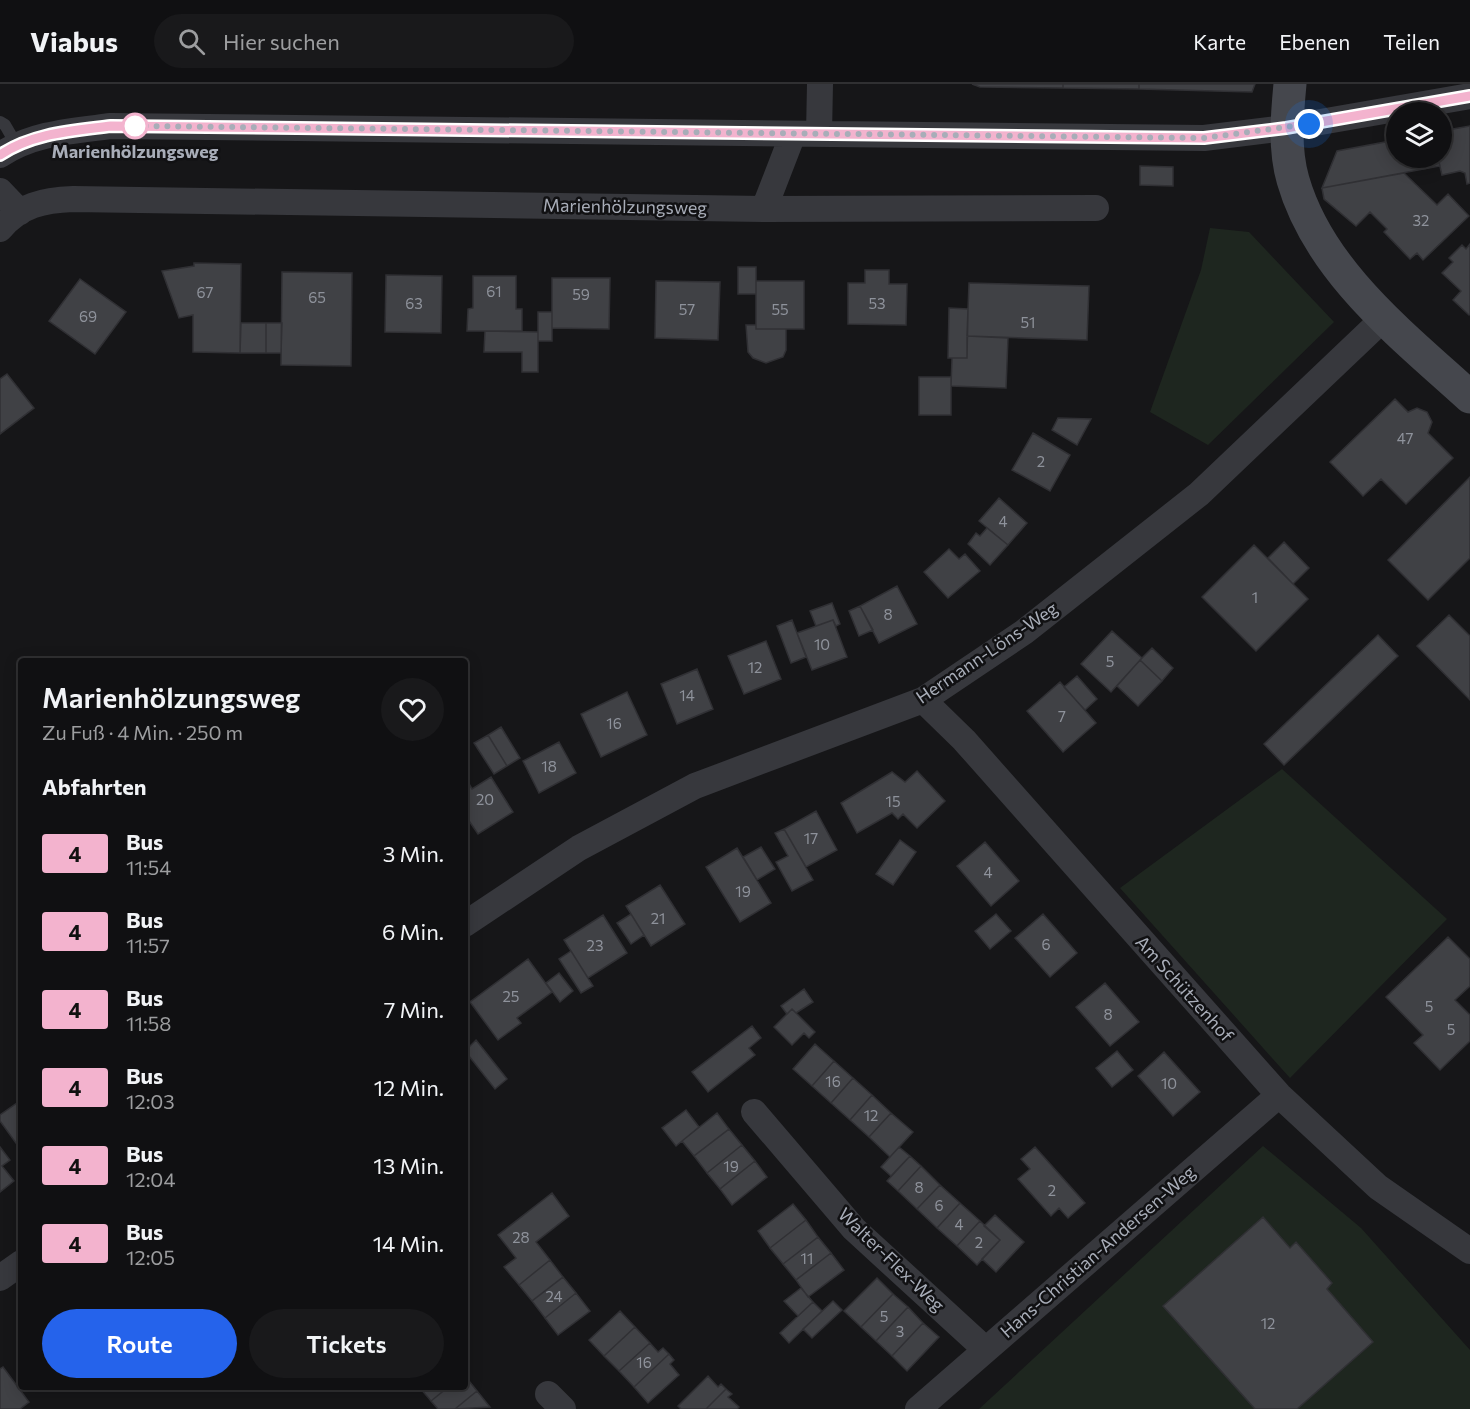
<!DOCTYPE html>
<html lang="de">
<head>
<meta charset="utf-8">
<style>
  body { margin:0; font-family:Commissioner,sans-serif; background:#19191b; color:#f1f3f6; height:100vh; display:flex; flex-direction:column; font-size:22px; white-space:nowrap }
  * { box-sizing:border-box; margin:0 }
  p { font-size:20px; color:#9c9d9f }
  .icon { flex:none; width:33px; height:33px; fill:none; stroke:currentColor; stroke-width:2; stroke-linecap:round; stroke-linejoin:round }
  .map { position:relative; flex:1; overflow:hidden }
  .drawer { position:absolute; left:18px; top:574px; width:450px; height:732px; display:flex; flex-direction:column; background:#101012; border-radius:6px; box-shadow:0 3px 15px #0003,0 0 0 2px #303032 }
  .drawer>* { flex:none }
  .badge { padding:0 12px; border-radius:4px; font-size:21px; line-height:39px }
  .buttons { position:absolute; left:1386px; top:18px; display:grid; gap:12px }
  .buttons a { display:grid; place-items:center; width:66px; height:66px; border-radius:50%; background:#101012; box-shadow:0 3px 15px #0003,0 0 0 2px #303032; font-size:30px }
  .you { position:absolute; width:30px; height:30px; margin:-15px; border:4px solid #fff; border-radius:50%; background:#1a73e8; box-shadow:0 0 0 9px #1a73e833 }
  .map>.badge { position:absolute; translate:-50% -50%; box-shadow:0 0 0 3px #fff }
  h2 { padding:0 24px; font-size:22px; line-height:54px }
  .round { display:grid; place-items:center; flex:none; width:63px; height:63px; border-radius:32px; background:#19191b }
  .head { display:flex; align-items:center; justify-content:space-between; height:102px; padding:0 24px }
  h1 { font-size:28px; font-weight:600; line-height:45px }
  .cta { display:flex; gap:12px; margin-top:auto; padding:12px 24px }
  .cta a { flex:1; height:69px; border-radius:36px; background:#2563eb; color:#fff; font-size:24px; font-weight:600; line-height:69px; text-align:center }
  .cta a+a { background:#19191b; color:#f1f3f6 }
  ul { padding:0; list-style:none }
  li { display:flex; align-items:center; gap:18px; height:78px; padding:0 24px }
  li div { flex:1 }
  li b { display:block; font-size:22px }
  li em { font-style:normal }
  li .badge { min-width:66px; font-weight:700; text-align:center }
  header { display:flex; align-items:center; gap:36px; box-sizing:border-box; height:84px; padding:0 30px; background:#101012; border-bottom:2px solid #303032 }
  header strong { font-size:28px }
  nav { display:flex; gap:33px; margin-inline-start:auto; font-size:21px }
  .search { width:420px; height:54px; background:#19191b; display:flex; align-items:center; gap:15px; box-sizing:border-box; padding:0 21px; border-radius:33px; color:#9c9d9f; font-size:22px }
  .map>svg:first-child { display:block }
</style>
</head>
<body>
<header>
<strong>Viabus</strong>
<div class="search"><svg class="icon" aria-label="search" viewBox="0 0 24 24"><circle cx="10" cy="10" r="6"/><path d="M15 15l6 6"/></svg>Hier suchen</div>
<nav><a>Karte</a><a>Ebenen</a><a>Teilen</a></nav>
</header>
<div class="map">
<svg width="1470" height="1325" viewBox="0 0 1470 1325">
  <rect width="100%" height="100%" fill="#161618"/>
  <path fill="#1e261f" d="M1210 144 1249 148 1334 238 1208 361 1150 328 1201 186Z
    M1282 685 1447 835 1290 994 1120 804Z
    M1263 1062 1361 1144 1470 1266V1325H979Z"/>
  <path fill="#404145" stroke="#303034" stroke-width="1.5" d="M972 0H1063V4L980 3Z
    M1063 0H1139V5L1063 4Z
    M1139 0H1255L1252 8 1139 5Z
    M1470 42V99L1467 100 1465 89 1460 87 1442 91 1438 74H1442V47Z
    M1396 56V74H1438L1440 82 1322 104 1337 67Z
    M1140 82 1173 83V102L1140 101Z
    M1404 89 1437 121 1448 110 1469 132 1423 176 1417 169 1410 175 1384 148 1387 145 1370 128 1356 142 1324 115 1322 104Z
    M1470 160V230L1469 231 1453 216 1461 207 1442 189 1453 178 1449 174 1462 161 1466 165Z
    M194 179 241 180 240 269 193 268V231L179 234 162 187 194 182Z
    M738 183H756V210H738Z
    M865 186H889V200H907L906 241 848 240V199H865Z
    M282 188 352 189 351 282 281 281Z
    M386 191 442 192 441 249 385 248Z
    M473 192H516V225H522V247H467L468 225 473 224Z
    M552 194H610L609 245 552 244Z
    M80 195 126 228 95 270 49 237Z
    M656 197 720 198 718 256 655 254Z
    M756 197H804V245H756Z
    M969 199 1089 202 1087 256 967 252Z
    M949 224 968 225 967 274H948Z
    M538 228H552V257H538Z
    M241 239H266V269H240Z
    M266 239H282L281 269H266Z
    M746 241H756V245H786V266L783 273 766 279 753 274 748 268Z
    M485 247 538 248V288H522V268H484Z
    M967 252 1008 254 1006 304 951 302 952 274H967Z
    M7 290 34 324 0 350V295Z
    M919 293H951V331H919Z
    M1395 315 1408 328 1417 324 1427 328 1432 338 1428 349 1453 374 1406 420 1381 395 1363 412 1330 378Z
    M1058 334 1091 335 1077 361 1052 346Z
    M1033 349 1070 371 1050 407 1012 386Z
    M1470 393V474L1428 516 1388 476Z
    M999 414 1027 439 1008 461 979 437Z
    M987 444 1008 461 990 481 968 460 976 449 980 452Z
    M1284 458 1309 484 1293 500 1268 474Z
    M1254 461 1308 515 1256 567 1202 513Z
    M949 465 959 475 965 470 980 487 948 514 924 488Z
    M897 502 917 540 879 559 860 522Z
    M832 519 840 540 836 542 833 536 816 542 810 527Z
    M860 522 873 546 859 552 849 527Z
    M1449 531 1470 552V616L1417 562Z
    M792 536 806 573 791 579 777 542Z
    M833 536 847 573 812 586 797 549Z
    M1112 547 1142 574 1111 608 1081 580Z
    M1378 551 1398 572 1284 681 1264 660Z
    M766 557 781 595 744 610 728 572Z
    M1152 564 1173 584 1162 597 1140 576Z
    M1140 576 1162 597 1138 622 1117 602Z
    M697 585 713 625 677 640 661 600Z
    M1077 592 1097 615 1085 626 1064 603Z
    M1060 598 1096 639 1063 668 1027 627Z
    M627 608 647 651 601 673 581 630Z
    M501 643 520 674 507 682 488 651Z
    M488 651 507 682 494 690 474 659Z
    M559 658 576 689 539 709 523 677Z
    M917 687 945 717 917 744 903 730 898 735 892 729 857 749 841 719 892 688 905 698Z
    M465 693 472 705 491 693 513 728 478 750 465 731Z
    M816 727 837 766 806 783 784 745Z
    M784 745 813 796 792 807 776 778 788 772 775 749Z
    M900 756 916 768 893 801 876 790Z
    M985 758 1019 797 991 822 957 782Z
    M761 763 775 785 757 796 743 773Z
    M737 764 771 819 740 838 706 783Z
    M660 801 685 840 651 862 626 822Z
    M631 830 644 851 631 860 617 839Z
    M996 830 1011 847 990 865 975 847Z
    M1043 830 1077 869 1050 893 1015 854Z
    M603 831 627 869 588 894 564 856Z
    M1448 853 1470 875V902L1455 916 1470 931V957L1440 986 1414 959 1423 951 1386 913Z
    M571 867 593 902 581 909 559 875Z
    M528 875 552 908 517 934 521 939 498 956 470 918Z
    M559 889 573 907 560 918 546 899Z
    M1105 899 1139 938 1110 962 1076 923Z
    M804 905 813 918 796 929 792 925 787 930 781 922Z
    M792 925 815 948 809 954 804 949 792 961 774 943Z
    M752 942 761 954 749 964 755 971 708 1008 692 988Z
    M476 956 507 995 495 1005 465 967Z
    M815 960 834 977 812 1002 793 985Z
    M1117 967 1133 986 1112 1003 1096 984Z
    M1164 968 1200 1008 1173 1032 1138 992Z
    M834 977 853 994 831 1019 812 1002Z
    M853 994 872 1011 850 1036 831 1019Z
    M872 1011 891 1029 869 1053 850 1036Z
    M17 1019 21 1024V1066L0 1037V1031Z
    M686 1026 699 1043 676 1062 662 1044Z
    M717 1029 729 1045 694 1072 682 1057Z
    M891 1029 913 1048 890 1073 869 1053Z
    M729 1045 742 1061 707 1089 694 1072Z
    M742 1061 755 1077 720 1105 707 1089Z
    M0 1063 10 1076 2 1082 14 1097 0 1108Z
    M899 1063 910 1072 891 1092 881 1083Z
    M1035 1063 1085 1119 1068 1134 1059 1124 1051 1132 1018 1095 1030 1085 1021 1075Z
    M910 1072 921 1082 898 1107 887 1097Z
    M755 1077 767 1093 732 1121 720 1105Z
    M921 1082 940 1101 917 1125 898 1107Z
    M940 1101 960 1119 937 1144 917 1125Z
    M552 1109 569 1132 536 1158 550 1176 519 1201 504 1183 516 1174 498 1151Z
    M960 1119 980 1137 957 1162 937 1144Z
    M793 1120 806 1136 770 1164 758 1147Z
    M995 1131 1024 1158 996 1188 982 1175 1000 1156 984 1142Z
    M1263 1133 1290 1164 1296 1158 1332 1199 1327 1205 1373 1258 1297 1325H1255L1163 1222Z
    M806 1136 818 1153 783 1180 770 1164Z
    M980 1137 1000 1156 977 1181 957 1162Z
    M818 1153 831 1169 796 1196 783 1180Z
    M831 1169 844 1186 808 1213 796 1196Z
    M550 1176 563 1193 532 1217 519 1201Z
    M563 1193 576 1209 545 1234 532 1217Z
    M877 1194 893 1210 861 1243 844 1227Z
    M801 1204 813 1218 798 1232 784 1217Z
    M576 1209 590 1227 558 1251 545 1234Z
    M893 1210 908 1223 876 1257 861 1243Z
    M833 1217 842 1226 812 1254 803 1245Z
    M813 1218 822 1227 789 1259 780 1249Z
    M908 1223 923 1239 892 1272 876 1257Z
    M620 1227 635 1243 604 1272 589 1256Z
    M923 1239 939 1253 907 1287 892 1272Z
    M635 1243 650 1259 619 1287 604 1272Z
    M650 1259 658 1268 663 1264 669 1270 634 1303 619 1287Z
    M669 1270 674 1276 670 1280 679 1291 648 1319 634 1303Z
    M3 1283 29 1318 20 1325H0V1285Z
    M465 1292 477 1307 455 1325H438L431 1317 447 1304H465Z
    M708 1292 718 1303 721 1300 726 1305 706 1325H681L678 1322Z
    M420 1304H447L431 1317Z
    M726 1305 732 1310 728 1313 739 1323 737 1325H706Z
    M477 1307 490 1323 455 1325Z"/>
  <g fill="none" stroke-linecap="round" stroke-linejoin="round">
    <path stroke="#37383d" stroke-width="12" d="M0 38 5 41 16 60"/>
    <path stroke="#37383d" stroke-width="26" d="M819 50 820 0
      M0 71C33 49 72 47 111 42L1204 54 1286 44 1470 12
      M0 107 20 128
      M764 125 793 50
      M0 145C20 121 44 116 73 115L764 125 1096 124
      M923 616 964 656 1279 1011 1378 1103 1470 1167
      M465 840 579 764 695 702 923 616 1024 548 1199 410 1384 234
      M754 1028 854 1145 985 1265
      M0 1194 21 1179
      M548 1310 563 1325
      M918 1325 1279 1011"/>
    <path stroke="#45474d" stroke-width="33" d="M1290 0C1287 31 1284 65 1293 96 1319 187 1402 251 1470 313"/>
  </g>
  <g fill="none" stroke-linecap="round" stroke-linejoin="round">
    <defs>
      <path id="line" d="M0 71C33 49 72 47 111 42L1204 54 1286 44 1470 12"/>
    </defs>
    <use href="#line" stroke="#fff" stroke-width="14"/>
    <use href="#line" stroke="#f3b3ce" stroke-width="9"/>
    <path stroke="#a8adb8" stroke-width="6" stroke-dasharray="0 10.8" d="M135 42 1204 54 1309 40"/>
  </g>
  <circle fill="#fff" stroke="#f3b3ce" stroke-width="3" cx="135" cy="42" r="12"/>
  <g text-anchor="middle" stroke-width="5" stroke-linejoin="round" paint-order="stroke">
    <g font-size="15" fill="#8e929b">
      <text x="1421" y="142">32</text>
      <text x="494" y="213">61</text>
      <text x="205" y="214">67</text>
      <text x="581" y="216">59</text>
      <text x="317" y="219">65</text>
      <text x="414" y="225">63</text>
      <text x="877" y="225">53</text>
      <text x="687" y="231">57</text>
      <text x="780" y="231">55</text>
      <text x="88" y="238">69</text>
      <text x="1028" y="244">51</text>
      <text x="1405" y="360">47</text>
      <text x="1041" y="383">2</text>
      <text x="1003" y="443">4</text>
      <text x="1255" y="519">1</text>
      <text x="888" y="536">8</text>
      <text x="822" y="566">10</text>
      <text x="1110" y="583">5</text>
      <text x="755" y="589">12</text>
      <text x="687" y="617">14</text>
      <text x="1062" y="638">7</text>
      <text x="614" y="645">16</text>
      <text x="549" y="688">18</text>
      <text x="485" y="721">20</text>
      <text x="893" y="723">15</text>
      <text x="811" y="760">17</text>
      <text x="988" y="794">4</text>
      <text x="743" y="813">19</text>
      <text x="658" y="840">21</text>
      <text x="1046" y="866">6</text>
      <text x="595" y="867">23</text>
      <text x="511" y="918">25</text>
      <text x="1429" y="928">5</text>
      <text x="1108" y="936">8</text>
      <text x="1451" y="951">5</text>
      <text x="833" y="1003">16</text>
      <text x="1169" y="1005">10</text>
      <text x="871" y="1037">12</text>
      <text x="731" y="1088">19</text>
      <text x="919" y="1109">8</text>
      <text x="1052" y="1112">2</text>
      <text x="939" y="1127">6</text>
      <text x="959" y="1146">4</text>
      <text x="521" y="1159">28</text>
      <text x="979" y="1164">2</text>
      <text x="807" y="1180">11</text>
      <text x="554" y="1218">24</text>
      <text x="884" y="1238">5</text>
      <text x="1268" y="1245">12</text>
      <text x="900" y="1253">3</text>
      <text x="644" y="1284">16</text>
    </g>
    <g font-size="18" font-weight="bold" fill="#a8adb8" stroke="#111113">
      <text x="135" y="74">Marienhölzungsweg</text>
    </g>
    <g font-size="18" fill="#a8adb8" stroke="#111113">
      <text transform="translate(625 123) rotate(1)" y="6">Marienhölzungsweg</text>
      <text transform="translate(987 569) rotate(-34)" y="6">Hermann-Löns-Weg</text>
      <text transform="translate(1184 905) rotate(48)" y="6">Am Schützenhof</text>
      <text transform="translate(1098 1168) rotate(-41)" y="6">Hans-Christian-Andersen-Weg</text>
      <text transform="translate(891 1176) rotate(44)" y="6">Walter-Flex-Weg</text>
    </g>
  </g>
</svg>
<div class="buttons">
<a><svg class="icon" aria-label="layers" viewBox="0 0 24 24"><path d="M12 4l9 5-9 5-9-5zM3 14l9 5 9-5"/></svg></a>
</div>
<div class="you" style="left:1309px;top:40px"></div>
<section class="drawer">
<div class="head"><div><h1>Marienhölzungsweg</h1><p>Zu Fuß · 4 Min. · 250 m</p></div><a class="round"><svg class="icon" aria-label="heart" viewBox="0 0 24 24"><path d="M12 20l-8-8c-3-5 5-10 8-4 3-6 11-1 8 4z"/></svg></a></div>
<h2>Abfahrten</h2>
<ul>
<li><span class="badge" style="background:#f3b3ce;color:#111">4</span><div><b>Bus</b><p>11:54</p></div><em>3 Min.</em></li>
<li><span class="badge" style="background:#f3b3ce;color:#111">4</span><div><b>Bus</b><p>11:57</p></div><em>6 Min.</em></li>
<li><span class="badge" style="background:#f3b3ce;color:#111">4</span><div><b>Bus</b><p>11:58</p></div><em>7 Min.</em></li>
<li><span class="badge" style="background:#f3b3ce;color:#111">4</span><div><b>Bus</b><p>12:03</p></div><em>12 Min.</em></li>
<li><span class="badge" style="background:#f3b3ce;color:#111">4</span><div><b>Bus</b><p>12:04</p></div><em>13 Min.</em></li>
<li><span class="badge" style="background:#f3b3ce;color:#111">4</span><div><b>Bus</b><p>12:05</p></div><em>14 Min.</em></li>
</ul>
<div class="cta"><a>Route</a><a>Tickets</a></div>
</section>
</div>
</body>
</html>
